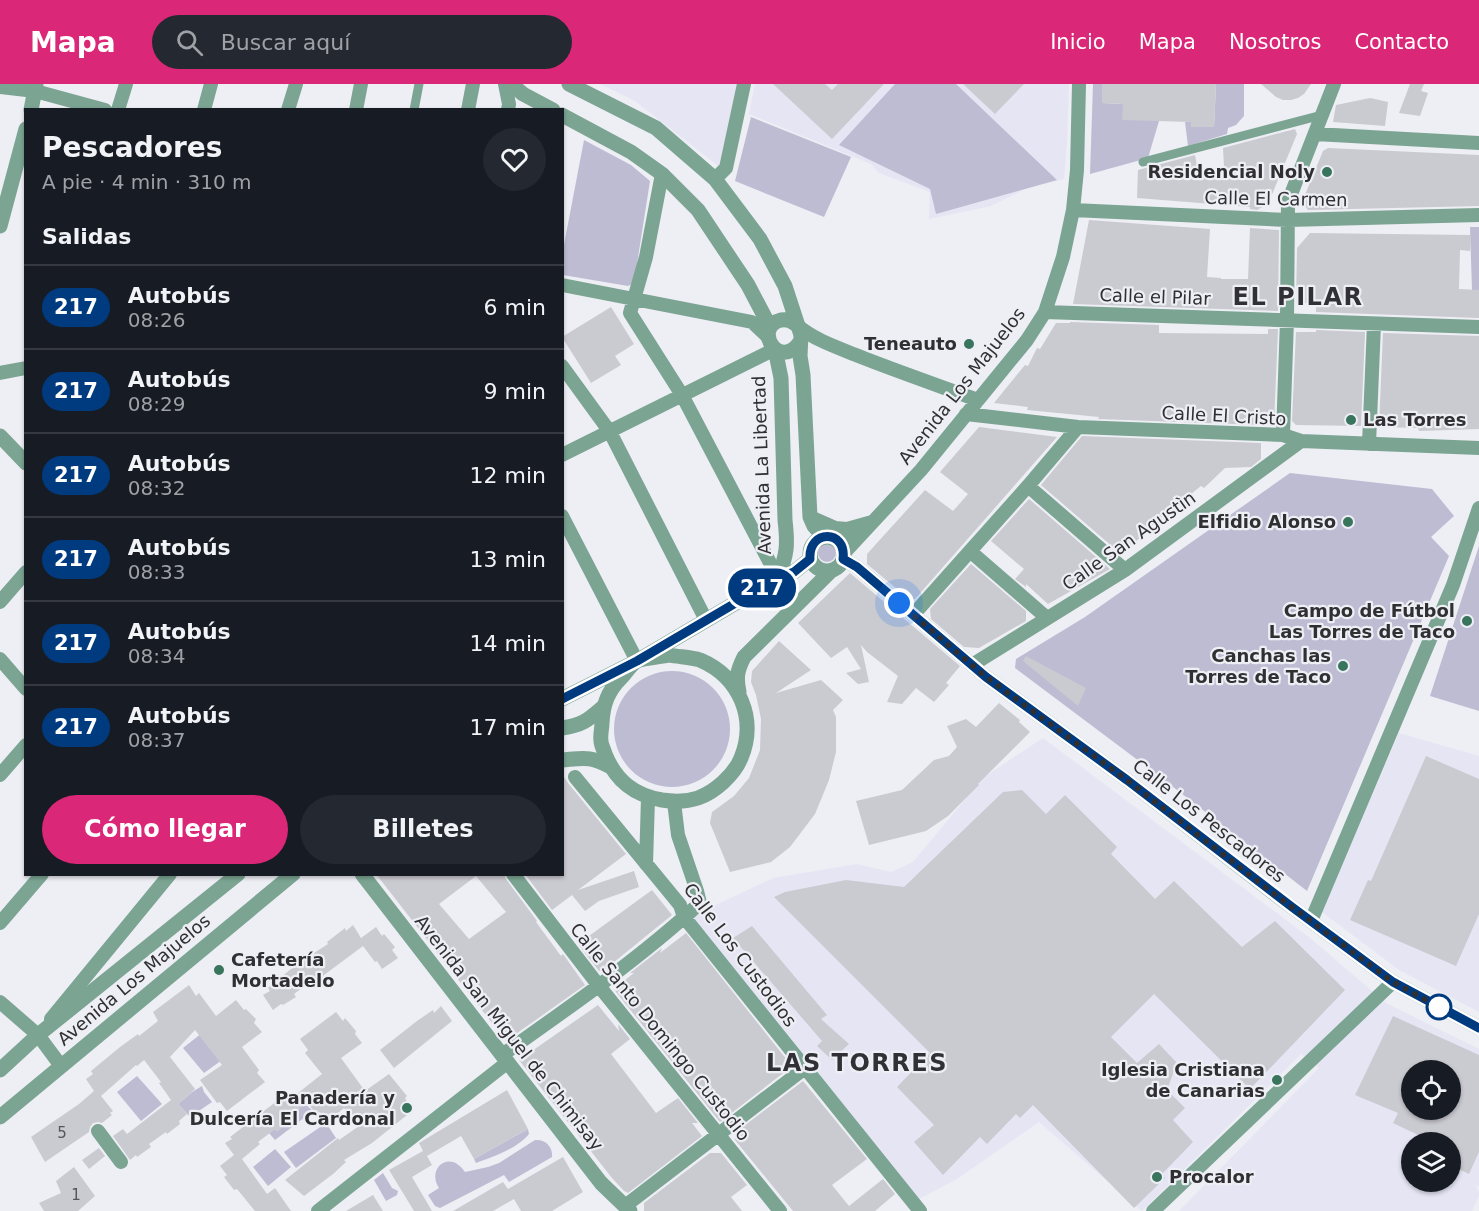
<!DOCTYPE html>
<html lang="es">
<head>
<meta charset="utf-8">
<style>
  body { margin:0; font-family:"DejaVu Sans",sans-serif; background:#242831; color:#f1f3f6; height:100vh; display:flex; flex-direction:column; font-size:22px; white-space:nowrap }
  * { box-sizing:border-box; margin:0 }
  p { font-size:20px; color:#9ea1a6 }
  .icon { flex:none; width:33px; height:33px; fill:none; stroke:currentColor; stroke-width:2; stroke-linecap:round; stroke-linejoin:round }
  .map { position:relative; flex:1; overflow:hidden }
  .sheet { position:absolute; left:24px; top:24px; width:540px; height:768px; display:flex; flex-direction:column; background:#171b24; border-radius:0px; box-shadow:0 2px 4px #0004 }
  .sheet>* { flex:none }
  .badge { padding:0 12px; border-radius:20px; font-size:21px; line-height:39px }
  .controls { position:absolute; left:1401px; top:976px; display:grid; gap:12px }
  .controls a { display:grid; place-items:center; width:60px; height:60px; border-radius:50%; background:#171b24; box-shadow:0 2px 4px #0004; font-size:30px }
  .you { position:absolute; width:30px; height:30px; margin:-15px; border:4px solid #fff; border-radius:50%; background:#1a73e8; box-shadow:0 0 0 9px #1a73e833 }
  .map>.badge { position:absolute; translate:-50% -50%; box-shadow:0 0 0 3px #fff }
  h2 { padding:0 18px; font-size:22px; line-height:54px }
  .round { display:grid; place-items:center; flex:none; width:63px; height:63px; border-radius:32px; background:#242831 }
  .head { display:flex; align-items:center; justify-content:space-between; height:102px; padding:0 18px }
  h1 { font-size:28px; font-weight:600; line-height:45px }
  .action { display:flex; gap:12px; margin-top:auto; padding:12px 18px }
  .action a { flex:1; height:69px; border-radius:36px; background:#db2777; color:#fff; font-size:24px; font-weight:600; line-height:69px; text-align:center }
  .action a+a { background:#242831; color:#f1f3f6 }
  ul { padding:0; list-style:none }
  li { display:flex; align-items:center; gap:18px; height:84px; padding:0 18px; border-top:2px solid #363941 }
  li div { flex:1 }
  li b { display:block; font-size:22px }
  li em { font-style:normal }
  li .badge { min-width:66px; font-weight:700; text-align:center }
  header { display:flex; align-items:center; gap:36px; box-sizing:border-box; height:84px; padding:0 30px; background:#db2777; color:#fff }
  header strong { font-size:28px }
  nav { display:flex; gap:33px; margin-inline-start:auto; font-size:21px }
  .search { width:420px; height:54px; background:#242831; display:flex; align-items:center; gap:15px; box-sizing:border-box; padding:0 21px; border-radius:33px; color:#9ea1a6; font-size:22px }
  .map>svg:first-child { display:block }
</style>
</head>
<body>
<header>
<strong>Mapa</strong>
<div class="search"><svg class="icon" aria-label="search" viewBox="0 0 24 24"><circle cx="10" cy="10" r="6"/><path d="M15 15l6 6"/></svg>Buscar aquí</div>
<nav><a>Inicio</a><a>Mapa</a><a>Nosotros</a><a>Contacto</a></nav>
</header>
<div class="map">
<svg width="1479" height="1127" viewBox="0 0 1479 1127">
  <rect width="100%" height="100%" fill="#eeeef5"/>
  <path fill="#e6e5f4" fill-rule="evenodd" d="M600 0H745L726 88 635 17Z
    M755 0H1069L1067 59 1064 95 1025 105 991 122 929 135 930 108 879 89 871 80 749 30Z
    M1399 649 1479 672V928L1399 886 1322 828Z
    M1043 654 1310 854 1386 919 1479 965V1102H1476L1479 1108V1112L1472 1127H1179L1319 984 1301 970 1142 1127 1039 1038 957 1095 917 1116 688 834 773 794 857 780 891 788 913 778 984 693ZM1412 987H1450V1026H1412ZM1412 1059H1450V1098H1412Z"/>
  <path fill="#bdbcd3" d="M895 0H956L1057 96 936 130 930 105 839 61Z
    M1093 0H1102V19L1123 20 1159 37 1148 74 1090 90Z
    M1216 0H1244V32L1236 41 1228 44 1227 50 1188 62 1185 38H1191V43H1214Z
    M751 33 851 73 824 133 735 97Z
    M584 56 631 81 650 97 634 199 628 202 563 191V166Z
    M1470 143H1479V206H1472Z
    M1290 389 1432 405 1454 432 1431 453 1449 472 1307 807 1159 692 1015 584 1016 575 1085 533Z
    M818 469a9 9 0 1 1 18 0a9 9 0 1 1-18 0Z
    M1479 462V627L1430 612Z
    M614 645a58 58 0 1 1 116 0a58 58 0 1 1-116 0Z
    M202 949 222 976 204 989 183 964Z
    M137 992 162 1020 141 1037 117 1008Z
    M202 1002 204 1008 212 1018 190 1033 178 1020 192 1008Z
    M304 1019 313 1027 275 1056 269 1049 275 1045 277 1047 290 1036 288 1034Z
    M326 1039 336 1054 296 1084 284 1068Z
    M528 1045 529 1050C518 1064 493 1073 476 1079L474 1075Z
    M535 1056C546 1055 553 1063 552 1073L509 1098 504 1091 440 1124 435 1122 428 1111 439 1104C426 1084 450 1065 465 1088L488 1083 499 1079Z
    M275 1065 291 1083 268 1102 253 1083Z
    M383 1089 392 1104 398 1107 397 1111 386 1117 374 1096Z"/>
  <path fill="#cacad1" fill-rule="evenodd" d="M773 0H825L832 6 838 0H884L832 55Z
    M963 0H1024L995 30Z
    M1102 0H1216L1214 43H1191V38L1122 36 1123 20 1102 19Z
    M1261 0H1311L1304 10 1298 14 1291 16H1283L1276 13Z
    M1410 0H1424L1421 7 1428 9 1420 32 1399 29Z
    M1370 14 1388 18 1385 42 1333 38 1336 21Z
    M1295 45 1297 50 1268 120 1257 126 1250 125V123L1137 114 1138 86 1195 71 1199 91 1224 83 1223 64Z
    M1328 64 1479 71V122L1308 126 1302 118 1323 67Z
    M1089 136 1210 145 1207 193 1221 194V195H1248L1250 144 1279 146 1278 227 1073 220Z
    M1310 149 1471 151 1470 167 1460 166 1459 205 1479 206V234L1316 228V219H1296L1297 164Z
    M611 223 634 260 615 272 621 281 591 299 562 253Z
    M1070 238 1159 241V249L1268 250V245H1278L1274 340H1261V341L1098 335 1099 333 1027 326 1028 323 994 319 1025 281 1028 282 1037 264 1040 265 1056 239H1070Z
    M1316 246 1365 248 1361 342 1296 341 1292 337 1296 248H1316Z
    M1383 249 1479 252V345L1419 347 1418 344 1379 343Z
    M979 343 1057 353 915 515 910 516 867 480V470L925 406 953 427 968 410 940 388Z
    M1082 352 1261 359V375L1251 383 1225 384 1204 404 1201 402 1146 446 1148 447 1121 470 1041 401Z
    M1029 415 1110 485 1048 520 1026 500V503L1015 495 1024 485 991 457Z
    M971 480 1026 527V537L979 564 964 563 931 535 930 525Z
    M850 489 960 582 946 599 949 601 934 618 916 604 902 620 887 618 898 592 867 568 861 561 869 598 858 600 846 589 861 585 847 563 831 574 798 539Z
    M779 557 811 586 776 609 821 596 843 616 833 626 836 633V668L829 696 815 730 790 763 771 778 730 788 710 739 712 728 734 712 749 694 760 666 761 635 756 611 751 598 752 587Z
    M1026 572 1086 604 1078 622 1023 577Z
    M999 619 1020 636 1019 638 1030 648 978 700 979 701 948 732 926 747 869 761 856 717 902 706 934 676 949 672 957 663 947 642 966 635 976 643Z
    M1426 672 1479 695V830L1456 882 1350 836 1368 796 1371 797Z
    M562 690 568 699 626 770 578 806 634 787 639 803 599 817 585 827 572 811 552 826 525 790H562Z
    M1022 706 1046 730 1065 711 1117 763 1111 770 1155 815 1174 797 1242 863 1275 837 1345 906 1250 1005 1154 910 1111 953 1137 979 1159 960 1177 979 1167 1006 1185 1024 1173 1036 1193 1058 1162 1090 1165 1094 1134 1124 1033 1021 1020 1034 1016 1030 987 1060 980 1053 943 1091 914 1058 934 1041 897 1003 930 969 774 813 785 808 846 796 904 803 1003 708Z
    M376 790H504L506 795 537 837 536 838 561 872 563 870 585 901 506 957ZM476 792 506 828 469 855 439 820Z
    M652 806 672 831 603 887H599L578 860Z
    M353 841 361 854 376 843 382 852 384 850 395 863 392 866 398 874 382 885 377 877 375 878 363 862 316 897 314 895 294 910 296 913 283 921 281 920 273 926 263 911 270 907 268 904 297 880 328 860 327 858 345 844 346 847Z
    M752 842 827 931 821 935 849 960 832 976 817 962 822 957 733 854Z
    M686 849 791 981V983L720 1038 616 908 615 904 634 889H630L662 864 660 869Z
    M189 901 196 912 199 909 216 932 236 916 244 926 246 925 256 935 254 939 262 948 242 963 259 986 257 989 265 998 227 1027 220 1018 217 1019 200 996 222 981 195 946 170 973 195 1005 178 1020 187 1030 179 1037 180 1040 167 1050 166 1048 149 1060 151 1063 137 1073 136 1071 130 1076 113 1052 123 1045 127 1050 171 1016 159 999 161 998 144 976 137 982 136 981 101 1012 113 1027 110 1029 112 1031 102 1039 98 1038 93 1039 90 1043 89 1048 45 1078 31 1053 79 1020 94 1007 86 995 93 990 91 987 120 963 138 950 139 952 158 937 153 928Z
    M598 921 619 947 618 940 630 955 611 970 656 1029 678 1014 698 1039H692L702 1052 628 1109 624 1107 612 1094 519 976Z
    M441 922 452 937 394 984 380 966 417 937 433 926 434 929Z
    M336 928 343 937 345 934 356 947 355 950 362 959 341 974 365 1007 389 990 407 1012 405 1014 412 1027 372 1059 344 1076 346 1078 333 1090 304 1112 285 1096 338 1054 339 1056 359 1042 344 1024 326 1039 320 1028 316 1030 307 1018 288 1034 290 1036 277 1048 275 1045 258 1058 260 1060 242 1075 267 1110 275 1104 291 1127H255L237 1105 234 1106 224 1093 227 1091 220 1082 234 1071 225 1059 232 1055 230 1053 277 1017 278 1018 285 1012 288 1017 322 990 305 969 308 966 300 955Z
    M1393 932 1479 971V1068L1469 1090 1450 1081V1059H1435L1393 1039 1398 1029 1355 1011ZM1412 987H1450V1026H1412Z
    M803 997 867 1075 832 1101 849 1122 883 1095 895 1110 875 1127H793L735 1056 736 1048Z
    M507 1006 528 1045 474 1075 461 1052 427 1072 432 1081 412 1093 432 1127H414L389 1086 423 1067 419 1059Z
    M99 1064 105 1072 89 1085 82 1076Z
    M710 1069H721L747 1101 731 1113 742 1127H644V1119Z
    M563 1073 583 1108 552 1127H521L514 1115 493 1127H453L503 1098 508 1105Z
    M74 1083 95 1112 78 1127H44L39 1119 61 1109 56 1097Z
    M373 1111 383 1127H346Z"/>
  <g fill="none" stroke-linecap="round" stroke-linejoin="round">
    <path stroke="#7ba492" stroke-width="9" d="M414 26 419 0
      M1143 78 1322 31"/>
    <path stroke="#7ba492" stroke-width="14" d="M505 0 509 20 508 26
      M0 3 35 7 105 26
      M118 26 126 0
      M204 26 211 0
      M288 26 296 0
      M356 26 361 0
      M468 26 473 0
      M1315 50 1479 59
      M662 90 646 173 630 229 682 311 778 494
      M715 95 726 84 744 0
      M1073 126 1288 136 1479 131
      M562 201 752 238 768 253
      M1045 228 1479 243
      M798 242C815 256 836 263 856 271 896 287 937 301 978 316
      M562 282 610 348 706 536
      M0 289 26 284
      M966 330 1078 343 1283 351 1301 357 1479 364
      M1283 351 1287 236 1288 118 1334 0
      M1369 360 1374 240
      M562 371 775 265
      M1028 402 1125 486
      M562 432 637 577
      M810 433 835 444 847 445 872 438
      M838 457 859 446
      M971 468 1047 534
      M844 469 921 386 1027 256 1045 228 1063 173 1073 126 1077 86 1079 0
      M843 475 857 483 986 593 1127 696 1273 809 1393 898 1479 944
      M0 518 26 488
      M913 531 1028 402 1078 343
      M0 575 26 605
      M972 581 1125 486 1301 357
      M0 691 26 661
      M575 693 680 821 684 833 920 1127
      M646 780 648 714
      M513 790 599 902 780 1127
      M1311 837 1453 501 1479 424
      M0 839 42 790
      M0 918 38 951 61 982
      M51 935 170 790
      M502 971C570 923 639 875 700 819L697 807 678 751 674 718
      M98 1047 121 1078
      M625 1122 805 984
      M318 1127 508 978
      M1153 1127 1393 898"/>
    <path stroke="#7ba492" stroke-width="15" d="M511 0 523 10 553 26
      M569 0 656 44 715 95 760 155 785 202 801 251 800 272 803 291 810 433 814 442 824 453
      M31 26 36 0
      M562 31 631 68 662 90 698 126 748 201 770 243
      M0 142 26 45
      M798 242C792 237 788 235 781 236 752 243 779 288 800 258
      M775 265 781 294 785 436C788 462 787 470 778 494
      M0 352 26 379
      M810 470a17 17 0 1 1 34 0a17 17 0 1 1-34 0Z
      M669 571C679 573 691 573 700 576 740 593 757 635 741 674 734 691 715 708 698 714 686 718 675 718 662 716 634 711 616 697 605 670 604 666 601 661 601 657 600 651 602 644 602 639 603 620 608 607 621 594 626 589 631 580 637 577 643 574 661 573 669 571Z
      M739 608C736 593 737 587 744 573L832 486
      M562 615 637 577 778 494 794 488 810 475
      M562 644C583 641 588 636 603 623
      M562 676C586 674 589 672 611 683
      M362 790 601 1099 630 1127
      M0 986 38 951 238 790
      M0 1033 293 790"/>
  </g>
  <g fill="none" stroke-linecap="round" stroke-linejoin="round">
    <defs>
      <path id="line" d="M562 615 637 577 778 494 794 488 810 475C808 445 847 445 843 475L857 483 986 593 1127 696 1292 823 1393 898 1479 944"/>
    </defs>
    <use href="#line" stroke="#fff" stroke-width="14"/>
    <use href="#line" stroke="#003b80" stroke-width="9"/>
    <path stroke="#303033" stroke-width="6" stroke-dasharray="0 10.8" d="M899 519 986 593 1127 696 1273 809 1393 898 1439 923"/>
  </g>
  <g fill="#39745d" stroke="#eeeef5" stroke-width="2">
    <circle cx="1327" cy="88" r="6"/>
    <circle cx="969" cy="260" r="6"/>
    <circle cx="1351" cy="336" r="6"/>
    <circle cx="1348" cy="438" r="6"/>
    <circle cx="1467" cy="537" r="6"/>
    <circle cx="1343" cy="582" r="6"/>
    <circle cx="219" cy="886" r="6"/>
    <circle cx="1277" cy="996" r="6"/>
    <circle cx="407" cy="1024" r="6"/>
    <circle cx="1157" cy="1093" r="6"/>
  </g>
  <circle fill="#fff" stroke="#003b80" stroke-width="3" cx="1439" cy="923" r="12"/>
  <g text-anchor="middle" stroke-width="4.5" stroke-linejoin="round" paint-order="stroke">
    <g font-size="15" fill="#56565a">
      <text x="62" y="1054">5</text>
      <text x="76" y="1116">1</text>
    </g>
    <g font-size="18" font-weight="bold" fill="#303033" stroke="#eeeef5" text-anchor="end">
      <text x="1315" y="94">Residencial Noly</text>
      <text x="957" y="266">Teneauto</text>
      <text x="1363" y="342" text-anchor="start">Las Torres</text>
      <text x="1336" y="444">Elfidio Alonso</text>
      <text x="1455" y="533">Campo de Fútbol<tspan x="1455" dy="21">Las Torres de Taco</tspan></text>
      <text x="1331" y="578">Canchas las<tspan x="1331" dy="21">Torres de Taco</tspan></text>
      <text x="231" y="882" text-anchor="start">Cafetería<tspan x="231" dy="21">Mortadelo</tspan></text>
      <text x="1265" y="992">Iglesia Cristiana<tspan x="1265" dy="21">de Canarias</tspan></text>
      <text x="395" y="1020">Panadería y<tspan x="395" dy="21">Dulcería El Cardonal</tspan></text>
      <text x="1169" y="1099" text-anchor="start">Procalor</text>
    </g>
    <g font-size="18" fill="#303033" stroke="#eeeef5">
      <text transform="translate(1276 115) rotate(1)" y="6">Calle El Carmen</text>
      <text transform="translate(1155 213) rotate(2)" y="6">Calle el Pilar</text>
      <text transform="translate(962 302) rotate(-52)" y="6">Avenida Los Majuelos</text>
      <text transform="translate(1224 332) rotate(3)" y="6">Calle El Cristo</text>
      <text transform="translate(762 381) rotate(-92)" y="6">Avenida La Libertad</text>
      <text transform="translate(1129 457) rotate(-35)" y="6">Calle San Agustìn</text>
      <text transform="translate(1209 737) rotate(38)" y="6">Calle Los Pescadores</text>
      <text transform="translate(740 871) rotate(53)" y="6">Calle Los Custodios</text>
      <text transform="translate(134 896) rotate(-40)" y="6">Avenida Los Majuelos</text>
      <text transform="translate(660 948) rotate(51)" y="6">Calle Santo Domingo Custodio</text>
      <text transform="translate(509 949) rotate(52)" y="6">Avenida San Miguel de Chimisay</text>
    </g>
    <g font-size="24" font-weight="bold" letter-spacing="1.5" fill="#303035" stroke="#eeeef5">
      <text x="1298" y="221">EL PILAR</text>
      <text x="857" y="987">LAS TORRES</text>
    </g>
  </g>
</svg>
<div class="controls">
<a><svg class="icon" aria-label="locate" viewBox="0 0 24 24"><circle cx="12" cy="12" r="6"/><path d="M12 2v4M12 18v4M2 12h4M18 12h4"/></svg></a>
<a><svg class="icon" aria-label="layers" viewBox="0 0 24 24"><path d="M12 4l9 5-9 5-9-5zM3 14l9 5 9-5"/></svg></a>
</div>
<div class="you" style="left:899px;top:519px"></div>
<b class="badge" style="left:762px;top:504px;background:#003b80;color:#fff">217</b>
<section class="sheet">
<div class="head"><div><h1>Pescadores</h1><p>A pie · 4 min · 310 m</p></div><a class="round"><svg class="icon" aria-label="heart" viewBox="0 0 24 24"><path d="M12 20l-8-8c-3-5 5-10 8-4 3-6 11-1 8 4z"/></svg></a></div>
<h2>Salidas</h2>
<ul>
<li><span class="badge" style="background:#003b80;color:#fff">217</span><div><b>Autobús</b><p>08:26</p></div><em>6 min</em></li>
<li><span class="badge" style="background:#003b80;color:#fff">217</span><div><b>Autobús</b><p>08:29</p></div><em>9 min</em></li>
<li><span class="badge" style="background:#003b80;color:#fff">217</span><div><b>Autobús</b><p>08:32</p></div><em>12 min</em></li>
<li><span class="badge" style="background:#003b80;color:#fff">217</span><div><b>Autobús</b><p>08:33</p></div><em>13 min</em></li>
<li><span class="badge" style="background:#003b80;color:#fff">217</span><div><b>Autobús</b><p>08:34</p></div><em>14 min</em></li>
<li><span class="badge" style="background:#003b80;color:#fff">217</span><div><b>Autobús</b><p>08:37</p></div><em>17 min</em></li>
</ul>
<div class="action"><a>Cómo llegar</a><a>Billetes</a></div>
</section>
</div>
</body>
</html>
